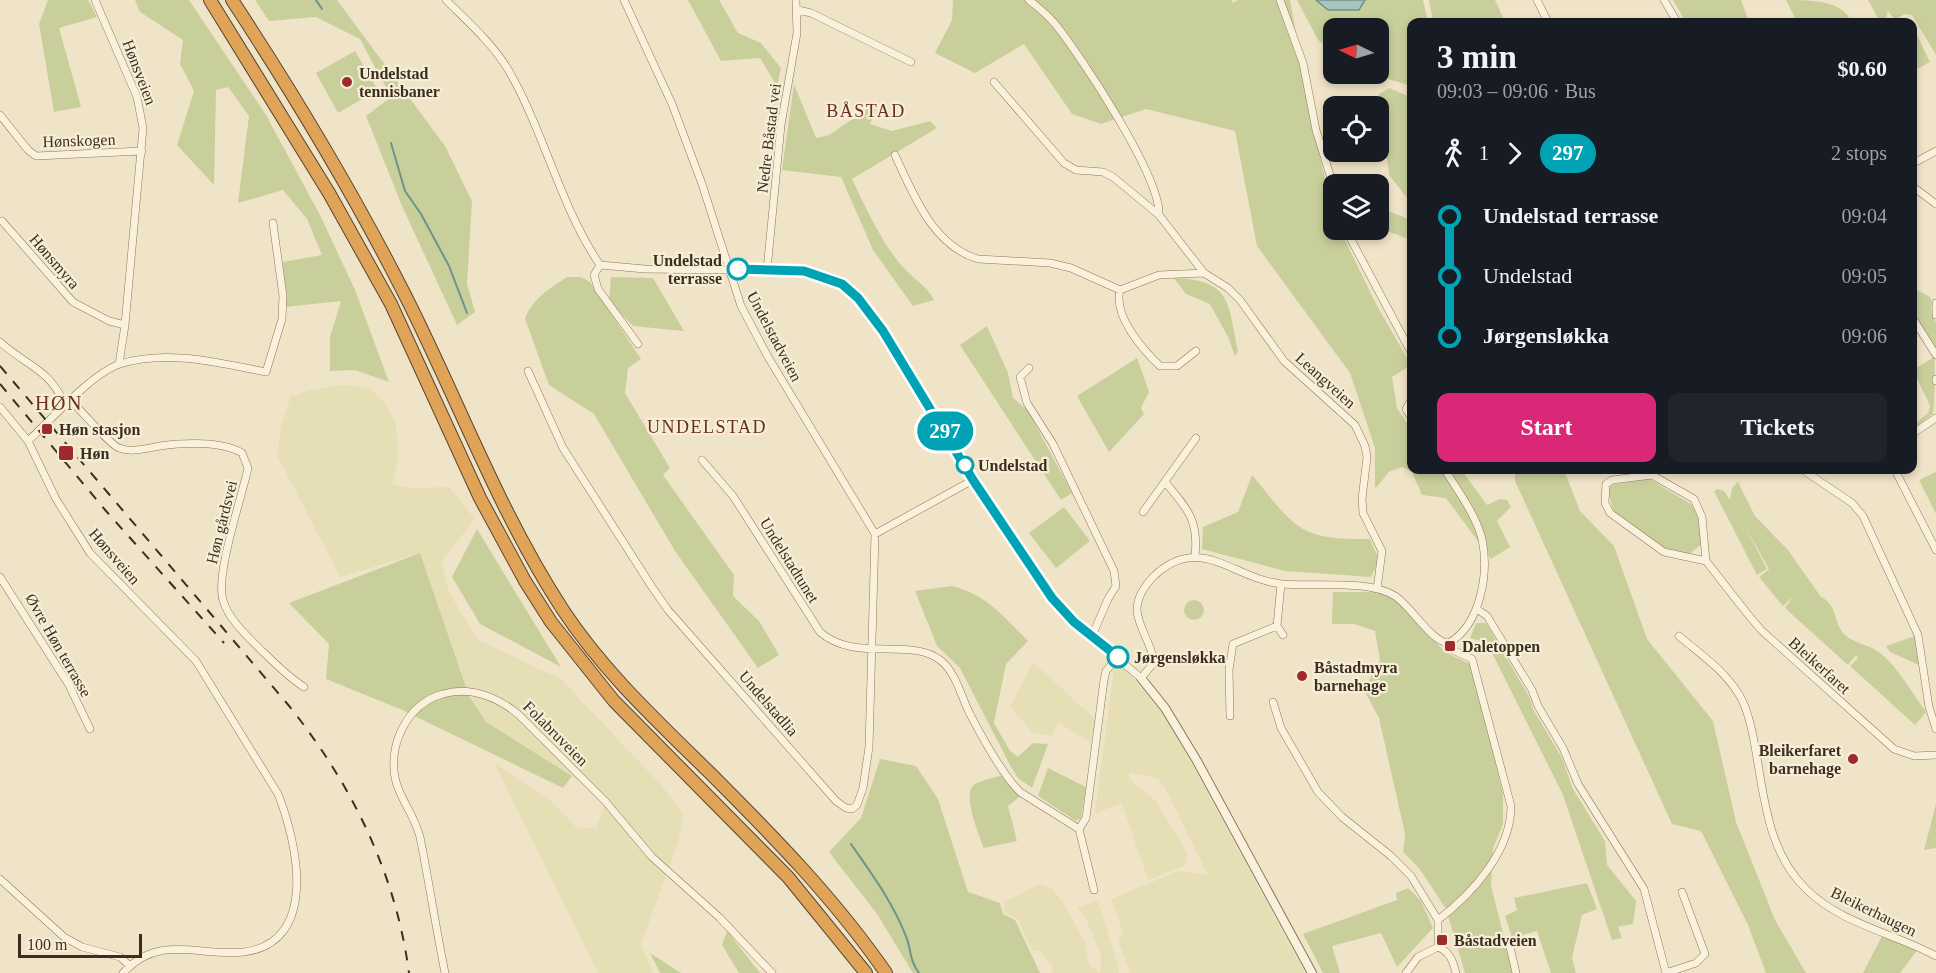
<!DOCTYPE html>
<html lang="en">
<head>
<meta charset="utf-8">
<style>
  body { margin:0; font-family:"Times New Roman",serif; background:#20242c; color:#f1f3f6; height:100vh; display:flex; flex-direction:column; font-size:22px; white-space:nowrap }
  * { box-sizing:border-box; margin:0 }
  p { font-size:20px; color:#9ea1a6 }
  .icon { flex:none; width:33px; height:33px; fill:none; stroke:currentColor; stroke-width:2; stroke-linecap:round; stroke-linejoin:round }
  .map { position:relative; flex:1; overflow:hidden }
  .drawer { position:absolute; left:1407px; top:18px; width:510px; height:456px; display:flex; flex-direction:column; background:#171b24; border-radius:12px; box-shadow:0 3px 9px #0003 }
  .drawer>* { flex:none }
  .badge { padding:0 12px; border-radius:20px; font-size:21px; line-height:39px }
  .needle { width:39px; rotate:275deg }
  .tools { position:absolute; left:1323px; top:18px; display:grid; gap:12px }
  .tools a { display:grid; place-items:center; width:66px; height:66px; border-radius:12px; background:#171b24; box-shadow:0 3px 9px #0003; font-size:30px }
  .scale { position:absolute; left:18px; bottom:15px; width:124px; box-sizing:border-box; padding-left:6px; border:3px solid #3d2e20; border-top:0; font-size:16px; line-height:21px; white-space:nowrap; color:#3d2e20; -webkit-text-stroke:4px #f7eed8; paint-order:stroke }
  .map>.badge { position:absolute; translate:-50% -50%; box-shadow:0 0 0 3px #fff }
  .legs { display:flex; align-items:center; gap:9px; height:66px; padding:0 30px; font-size:20px }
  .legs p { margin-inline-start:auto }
  .head { display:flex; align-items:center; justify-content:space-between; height:102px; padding:0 30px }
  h1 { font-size:33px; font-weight:700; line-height:45px }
  .cta { display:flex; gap:12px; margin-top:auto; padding:12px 30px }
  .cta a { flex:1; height:69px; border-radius:12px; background:#db2777; color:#fff; font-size:24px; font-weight:700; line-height:69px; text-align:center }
  .cta a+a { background:#20242c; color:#f1f3f6 }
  ul { padding:0 30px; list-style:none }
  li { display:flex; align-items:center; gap:21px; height:60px; font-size:22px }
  li i { display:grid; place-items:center; width:9px; height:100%; margin:0 8px; background:currentColor }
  li i::after { content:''; width:15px; height:15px; margin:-8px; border:4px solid; border-radius:50%; background:#171b24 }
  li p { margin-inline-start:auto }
  li:first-child i { background:linear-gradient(#0000 50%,currentColor 0) }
  li:last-child i { background:linear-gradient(currentColor 50%,#0000 0) }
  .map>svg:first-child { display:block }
</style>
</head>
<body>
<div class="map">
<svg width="1936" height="973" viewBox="0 0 1936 973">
  <rect width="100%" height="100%" fill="#f0e4c8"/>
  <path fill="#e6deb5" d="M344 385 368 388 381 398 396 422 398 458 392 484 411 488 449 487 475 519 441 562 450 594 478 640 561 679 663 787 684 815 678 843 641 944 653 973H598L494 762 551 801 576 827 596 829 605 803 572 776 486 723 469 696 420 553 340 577 277 455 281 426 291 396 310 390Z
    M1033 662 1096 720 1091 743 1058 722 1052 736 1032 732 1010 707Z
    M1120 664 1163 711 1305 973H1130L1118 940 1124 935 1111 899 1179 871 1208 875 1164 786 1157 778 1130 773 1129 779 1156 801 1188 854 1186 865 1148 880 1122 804 1095 813 1114 668Z
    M1039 884 1052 888 1062 901 1084 940 1089 964 1099 973H1051L1053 967 1041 951 1032 950 1017 918 1004 912V903Z
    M1098 901 1116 958 1119 973H1100L1101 956 1087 921 1077 908Z"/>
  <path fill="#c9cf9b" d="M48 0H88L97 17 59 28 81 107 54 112 39 24Z
    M135 0H189L266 115 320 215 355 290 389 382 355 370 330 371V337L341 301 285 307 283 262 322 255 307 219 283 190 238 203 249 116 228 87 216 90 214 185 177 145 194 91 180 64 183 40 140 12Z
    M255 0H337L445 146 472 201 467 284 475 312 457 325 402 206 366 116 391 97 360 39 316 17 269 21Z
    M688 0H719L738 33 761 43 781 68 777 86 760 58 721 61Z
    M953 0H1232L1233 3 1238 0H1290L1312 127 1333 208 1334 230H1340L1376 304 1411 365 1392 377 1397 408 1411 429 1412 470H1439L1442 474 1462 471 1487 505 1500 499 1507 500 1511 507 1497 521 1510 547 1491 559 1446 498 1422 495 1412 472 1402 467 1389 472 1375 489V448L1350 373 1257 246 1235 131 1146 109 1101 124 1072 114 1024 44 975 73 935 53 952 20Z
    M1297 0H1423L1428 22H1412L1411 86 1372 74H1378V28H1334L1333 50 1318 40Z
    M1429 0H1495L1505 22H1433Z
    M1673 0H1741L1749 22H1686Z
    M1786 0C1809 0 1844 0 1851 22H1797Z
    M1868 0H1936V55L1912 15 1904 14 1895 20 1888 11 1885 22H1873L1878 18Z
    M1913 27 1930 62 1913 71 1912 69Z
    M355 51 378 90 338 113 316 73Z
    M794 84 816 138 829 135 879 101 870 124 892 131 930 121 937 128 852 179C866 208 881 242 902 266 913 279 926 284 934 300L913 306 873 250 841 177 782 170Z
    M1389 88 1408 96 1411 102V203L1389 175 1379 94Z
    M1388 211 1411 220V240L1382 229Z
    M567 277H581L590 282 641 359 628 368 625 393 670 468 663 475 734 575 733 596 759 621 779 655 758 668 675 551 594 414 549 385 525 319C532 299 549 289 567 277Z
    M611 277 653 278 684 331 633 326 609 301Z
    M1174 278C1232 280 1228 303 1238 351L1235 356 1228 337 1210 304 1186 294Z
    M1912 283 1917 290 1930 297 1932 302 1931 309 1936 323V351L1913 314Z
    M987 326 1008 373 1013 398 1028 411 1072 493 1061 500 960 345Z
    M1934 357C1935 362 1935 408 1933 414L1913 429 1912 426 1928 413 1930 406 1913 370Z
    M1137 358 1149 392 1141 408 1144 414 1109 452 1077 396Z
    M1515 470H1564L1580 511 1614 546 1647 639 1713 721 1736 822 1775 920 1806 973H1766L1748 925 1701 831 1672 824 1515 481Z
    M1936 472V514L1919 480Z
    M1252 475C1296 528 1298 540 1370 539L1379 560 1371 577 1285 571 1202 549 1203 527 1238 512Z
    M1649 479 1691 504 1700 519 1703 543 1687 556 1667 550 1614 513 1608 491 1611 485Z
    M1738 482 1755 516 1788 550 1821 597C1838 605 1833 623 1845 635 1854 643 1869 645 1879 652 1898 667 1912 693 1926 712L1915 725 1850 666 1858 658 1856 655 1848 665 1785 608 1793 597 1783 606 1759 577 1769 569 1745 526 1767 569 1757 575 1714 491 1718 489 1724 491 1730 500 1732 488Z
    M1064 507 1090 541 1056 568 1029 533Z
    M477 529 561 667 480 624 452 577Z
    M420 553 469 696 486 722 572 776 563 788 400 709 326 679 329 644 289 603Z
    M952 586C986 594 1004 617 1028 641L1006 664 994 723 1010 751 1018 757 1033 743 1048 744 1032 788 1019 779 1011 767 960 668 937 646 915 591Z
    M1333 592H1383L1401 603 1445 652 1472 665 1503 794V824L1493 848 1491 886 1513 973H1465L1446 909 1419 868 1403 852 1405 834 1379 718 1364 690 1380 660 1375 631 1354 624H1332Z
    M1184 610a10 10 0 1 1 20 0a10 10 0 1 1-20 0Z
    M1476 623H1486L1530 698 1533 709 1562 758 1573 789 1605 841 1607 865 1636 901 1633 924 1618 927 1622 938 1612 940 1563 795 1487 643 1470 638Z
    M1918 635 1923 667 1890 652 1886 646Z
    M880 759 916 766 938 799 968 892 1000 903 1003 914 1015 920 1040 973H913L877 914 829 852 861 818Z
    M1048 768 1086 787 1081 818 1076 821 1038 796Z
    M1003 775 1021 796 1008 806 1017 841 984 848C979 836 964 798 972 787 977 780 995 778 1003 775Z
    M1936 803V848L1924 850 1936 804Z
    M1587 883 1597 909 1582 915 1572 958 1576 973H1551L1537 931 1512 938 1505 916 1517 910 1514 898Z
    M1408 888 1421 901 1433 928 1397 967 1381 933 1332 946 1340 973H1323L1303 934 1397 900 1396 893Z
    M727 931 760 973H739L722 945Z
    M1883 934 1918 949 1900 973H1863Z
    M650 953 681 973H660Z"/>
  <path fill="#a9c4bc" stroke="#6f938a" stroke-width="1.5" d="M1316 0H1365L1359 10H1328Z"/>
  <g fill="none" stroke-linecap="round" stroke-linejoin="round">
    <path stroke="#6f938a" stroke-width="2" d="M316 0 322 9
      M391 143 405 191 421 214 449 266 467 313
      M851 844C871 873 892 901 905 934 912 949 908 958 919 973"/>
    <defs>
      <path id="minor" d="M95 0 137 97 143 128 125 325 119 364
        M446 0C468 22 493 44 509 71 545 134 560 206 600 265
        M624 0 672 104 702 184 741 306 768 357 875 534 973 480
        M1029 0C1039 8 1048 15 1056 25 1082 58 1161 177 1159 215
        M1280 0 1303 63 1316 130 1334 188
        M1537 0 1548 22
        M1664 0 1677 22
        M798 10 811 13 911 62
        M994 82 1064 163 1076 170 1103 172 1113 177 1159 215 1204 273 1228 288 1240 300 1284 361 1355 425 1365 446 1367 457 1362 499 1363 513 1382 551 1377 589
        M0 115 28 150 36 156 142 151
        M895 155C913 194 933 246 978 259L1050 263 1071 268 1120 290 1159 275 1204 273
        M1912 164 1936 151
        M1912 186 1936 204
        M2 221 73 302 109 321 125 325
        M1346 230 1412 354
        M600 265 645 269 804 271 842 284 858 298 883 331 973 480 1052 598 1074 622 1141 678 1152 665 1153 658C1150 641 1138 627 1137 610 1137 596 1145 585 1155 575 1201 533 1233 579 1282 584 1314 587 1368 579 1395 596 1410 605 1433 644 1449 643L1453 650 1472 659 1511 806C1511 851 1473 893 1438 920
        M600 265 594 275 598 289 638 344
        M767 270 781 125 797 33 796 0
        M1120 290C1113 316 1143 350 1160 366H1177L1196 351
        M1936 303V315
        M1912 317 1936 355
        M0 342C28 367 47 367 65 404
        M1029 368 1020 377 1027 403 1053 444 1114 571 1116 586 1108 599 1092 636
        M528 371 563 448 652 587 668 610 836 801 846 808 852 809 857 805 863 788 869 747 875 534
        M1936 379V381
        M1412 399 1406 409 1412 419
        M70 400C81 410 110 445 119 448 131 453 148 448 160 446 184 443 221 441 242 453L248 468C242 497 215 575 223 600 228 619 248 637 262 651 276 664 288 677 304 687
        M0 407 28 441 56 499 90 553 196 661 278 794C297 842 320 942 244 952 199 957 159 933 123 973
        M1912 434 1936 418
        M28 441C50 421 92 373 120 364 167 349 220 363 266 372L282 319 283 296 273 223
        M702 460 733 496 820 632C855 663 911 637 940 660 957 673 961 698 971 716 983 739 996 763 1012 783L1020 792 1079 829 1094 890
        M1445 470C1458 491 1476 515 1482 539 1489 573 1481 624 1449 643
        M1803 470 1852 503 1863 516 1918 635 1929 707 1936 729
        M1895 470 1936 550
        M1165 482C1187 508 1199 520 1195 556
        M1143 512 1196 438
        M1706 561 1664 552 1610 513 1605 503 1606 484 1612 480 1652 475 1694 499 1702 517 1706 561 1746 612 1761 630 1894 749 1914 756 1936 755
        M0 577 69 685 90 729
        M1477 609 1487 616 1532 690 1538 706 1563 748 1578 784 1644 889 1666 973
        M1277 626 1283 635
        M1679 636C1700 654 1723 669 1738 693 1747 706 1751 725 1754 741 1764 793 1766 850 1806 889 1841 924 1894 933 1936 956
        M1273 702 1281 728 1318 792 1342 817 1391 856 1411 876 1438 920V947C1450 952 1453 961 1456 973
        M1230 716 1229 670 1233 644 1277 626 1281 584
        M1079 829 1086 818 1104 680 1106 671 1118 657
        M0 879 64 937 82 947 120 957 130 966
        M1510 947 1516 973
        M445 973C436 928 429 882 420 837 415 817 402 802 396 782 387 747 406 704 443 694 470 686 498 697 519 715L605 801 652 857 720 918 772 973
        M1406 973 1418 957 1438 947
        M1666 973 1696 963 1705 954 1682 892"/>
      <path id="tertiary" d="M1141 678 1165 708 1197 761 1312 973"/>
      <path id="motorway" d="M210 0 329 193 391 304 480 498 525 581 551 622 614 701 788 877 866 973
        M232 0C295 96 354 194 406 297 459 402 499 512 563 610 603 671 658 722 710 773 773 836 835 899 886 973"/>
    </defs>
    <use href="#minor" stroke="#8d765c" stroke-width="8"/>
    <use href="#tertiary" stroke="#8d765c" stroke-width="10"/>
    <use href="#motorway" stroke="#5b4430" stroke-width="14"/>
    <use href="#minor" stroke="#faf1dc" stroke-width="7"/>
    <use href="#tertiary" stroke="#faf1dc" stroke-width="8"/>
    <use href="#motorway" stroke="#e0a458" stroke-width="12"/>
    <path stroke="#3d2e20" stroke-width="2" stroke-dasharray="10 10" stroke-linecap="butt" d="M0 366 290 707C352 785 396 874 409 973
      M0 384 106 511 224 643"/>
  </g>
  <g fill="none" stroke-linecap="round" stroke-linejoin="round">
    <defs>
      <path id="line-1" d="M738 269 804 271 842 284 858 298 883 331 973 480 1052 598 1074 622 1118 657"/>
    </defs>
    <use href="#line-1" stroke="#fff" stroke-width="14"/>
    <use href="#line-1" stroke="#00a3b4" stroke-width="9"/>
  </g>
  <g fill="#9e2a2b" stroke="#f7eed8" stroke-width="2">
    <circle cx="347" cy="82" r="6"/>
    <rect x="41" y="423" width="12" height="12" rx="3"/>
    <rect x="58" y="445" width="16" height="16" rx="3"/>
    <rect x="1444" y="640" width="12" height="12" rx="3"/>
    <circle cx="1302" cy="676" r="6"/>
    <circle cx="1853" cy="759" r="6"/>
    <rect x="1436" y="934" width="12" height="12" rx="3"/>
  </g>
  <g fill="#fff" stroke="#00a3b4" stroke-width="3">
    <circle cx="738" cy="269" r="10"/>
    <circle cx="965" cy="465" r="8"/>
    <circle cx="1118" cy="657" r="10"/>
  </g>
  <g text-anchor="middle" stroke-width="4.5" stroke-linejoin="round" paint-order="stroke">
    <g font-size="16" fill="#3d2e20" stroke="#f7eed8">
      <text transform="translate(140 72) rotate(69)" y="6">Hønsveien</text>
      <text transform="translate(768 138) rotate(-83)" y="6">Nedre Båstad vei</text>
      <text transform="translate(79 140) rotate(-2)" y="6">Hønskogen</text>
      <text transform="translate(55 261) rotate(49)" y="6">Hønsmyra</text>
      <text transform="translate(775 336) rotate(62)" y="6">Undelstadveien</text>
      <text transform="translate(1326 380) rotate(42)" y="6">Leangveien</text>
      <text transform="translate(221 522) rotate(-76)" y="6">Høn gårdsvei</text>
      <text transform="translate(115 556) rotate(49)" y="6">Hønsveien</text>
      <text transform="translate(790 560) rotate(58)" y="6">Undelstadtunet</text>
      <text transform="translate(59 645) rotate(60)" y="6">Øvre Høn terrasse</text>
      <text transform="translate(1820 665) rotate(42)" y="6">Bleikerfaret</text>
      <text transform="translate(769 703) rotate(49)" y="6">Undelstadlia</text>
      <text transform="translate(556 733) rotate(45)" y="6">Folabruveien</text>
      <text transform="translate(1874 911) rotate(26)" y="6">Bleikerhaugen</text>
    </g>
    <g font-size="16" font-weight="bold" fill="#3d2e20" stroke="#f7eed8" text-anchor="start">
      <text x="359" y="79">Undelstad<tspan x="359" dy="18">tennisbaner</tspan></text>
      <text x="59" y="435">Høn stasjon</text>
      <text x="80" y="459">Høn</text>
      <text x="1462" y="652">Daletoppen</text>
      <text x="1314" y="673">Båstadmyra<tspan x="1314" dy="18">barnehage</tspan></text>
      <text x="1841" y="756" text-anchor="end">Bleikerfaret<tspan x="1841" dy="18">barnehage</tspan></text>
      <text x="1454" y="946">Båstadveien</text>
    </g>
    <g font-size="16" font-weight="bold" fill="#3d2e20" stroke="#f7eed8" text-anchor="start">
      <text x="722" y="266" text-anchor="end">Undelstad<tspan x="722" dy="18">terrasse</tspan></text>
      <text x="978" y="471">Undelstad</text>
      <text x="1134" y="663">Jørgensløkka</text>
    </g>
    <g font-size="18" letter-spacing="1.5" fill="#6b2e1e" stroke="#f7eed8">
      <text x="866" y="117">BÅSTAD</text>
      <text x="707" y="433">UNDELSTAD</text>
    </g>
    <g font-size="20" letter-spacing="1.5" fill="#6b2e1e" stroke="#f7eed8">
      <text x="59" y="410">HØN</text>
    </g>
  </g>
</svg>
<div class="tools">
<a><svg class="needle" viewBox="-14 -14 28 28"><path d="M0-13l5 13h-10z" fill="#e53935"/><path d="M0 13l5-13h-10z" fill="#9ea1a6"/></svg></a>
<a><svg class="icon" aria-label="locate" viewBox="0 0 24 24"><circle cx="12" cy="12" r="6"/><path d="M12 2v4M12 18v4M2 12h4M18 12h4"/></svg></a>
<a><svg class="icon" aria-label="layers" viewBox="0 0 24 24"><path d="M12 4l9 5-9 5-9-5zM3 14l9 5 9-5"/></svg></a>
</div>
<div class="scale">100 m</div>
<b class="badge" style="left:945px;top:431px;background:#00a3b4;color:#fff">297</b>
<section class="drawer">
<div class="head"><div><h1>3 min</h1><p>09:03 – 09:06 · Bus</p></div><b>$0.60</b></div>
<div class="legs"><svg class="icon" aria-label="walk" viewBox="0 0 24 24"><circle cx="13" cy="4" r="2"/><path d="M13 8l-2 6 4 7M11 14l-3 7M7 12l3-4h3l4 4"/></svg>1<svg class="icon" aria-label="forward" viewBox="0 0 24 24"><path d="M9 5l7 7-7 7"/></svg><b class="badge" style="background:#00a3b4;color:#fff">297</b><p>2 stops</p></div>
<ul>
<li><i style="color:#00a3b4"></i><b>Undelstad terrasse</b><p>09:04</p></li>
<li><i style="color:#00a3b4"></i><span>Undelstad</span><p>09:05</p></li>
<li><i style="color:#00a3b4"></i><b>Jørgensløkka</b><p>09:06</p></li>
</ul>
<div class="cta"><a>Start</a><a>Tickets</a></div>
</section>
</div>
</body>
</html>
